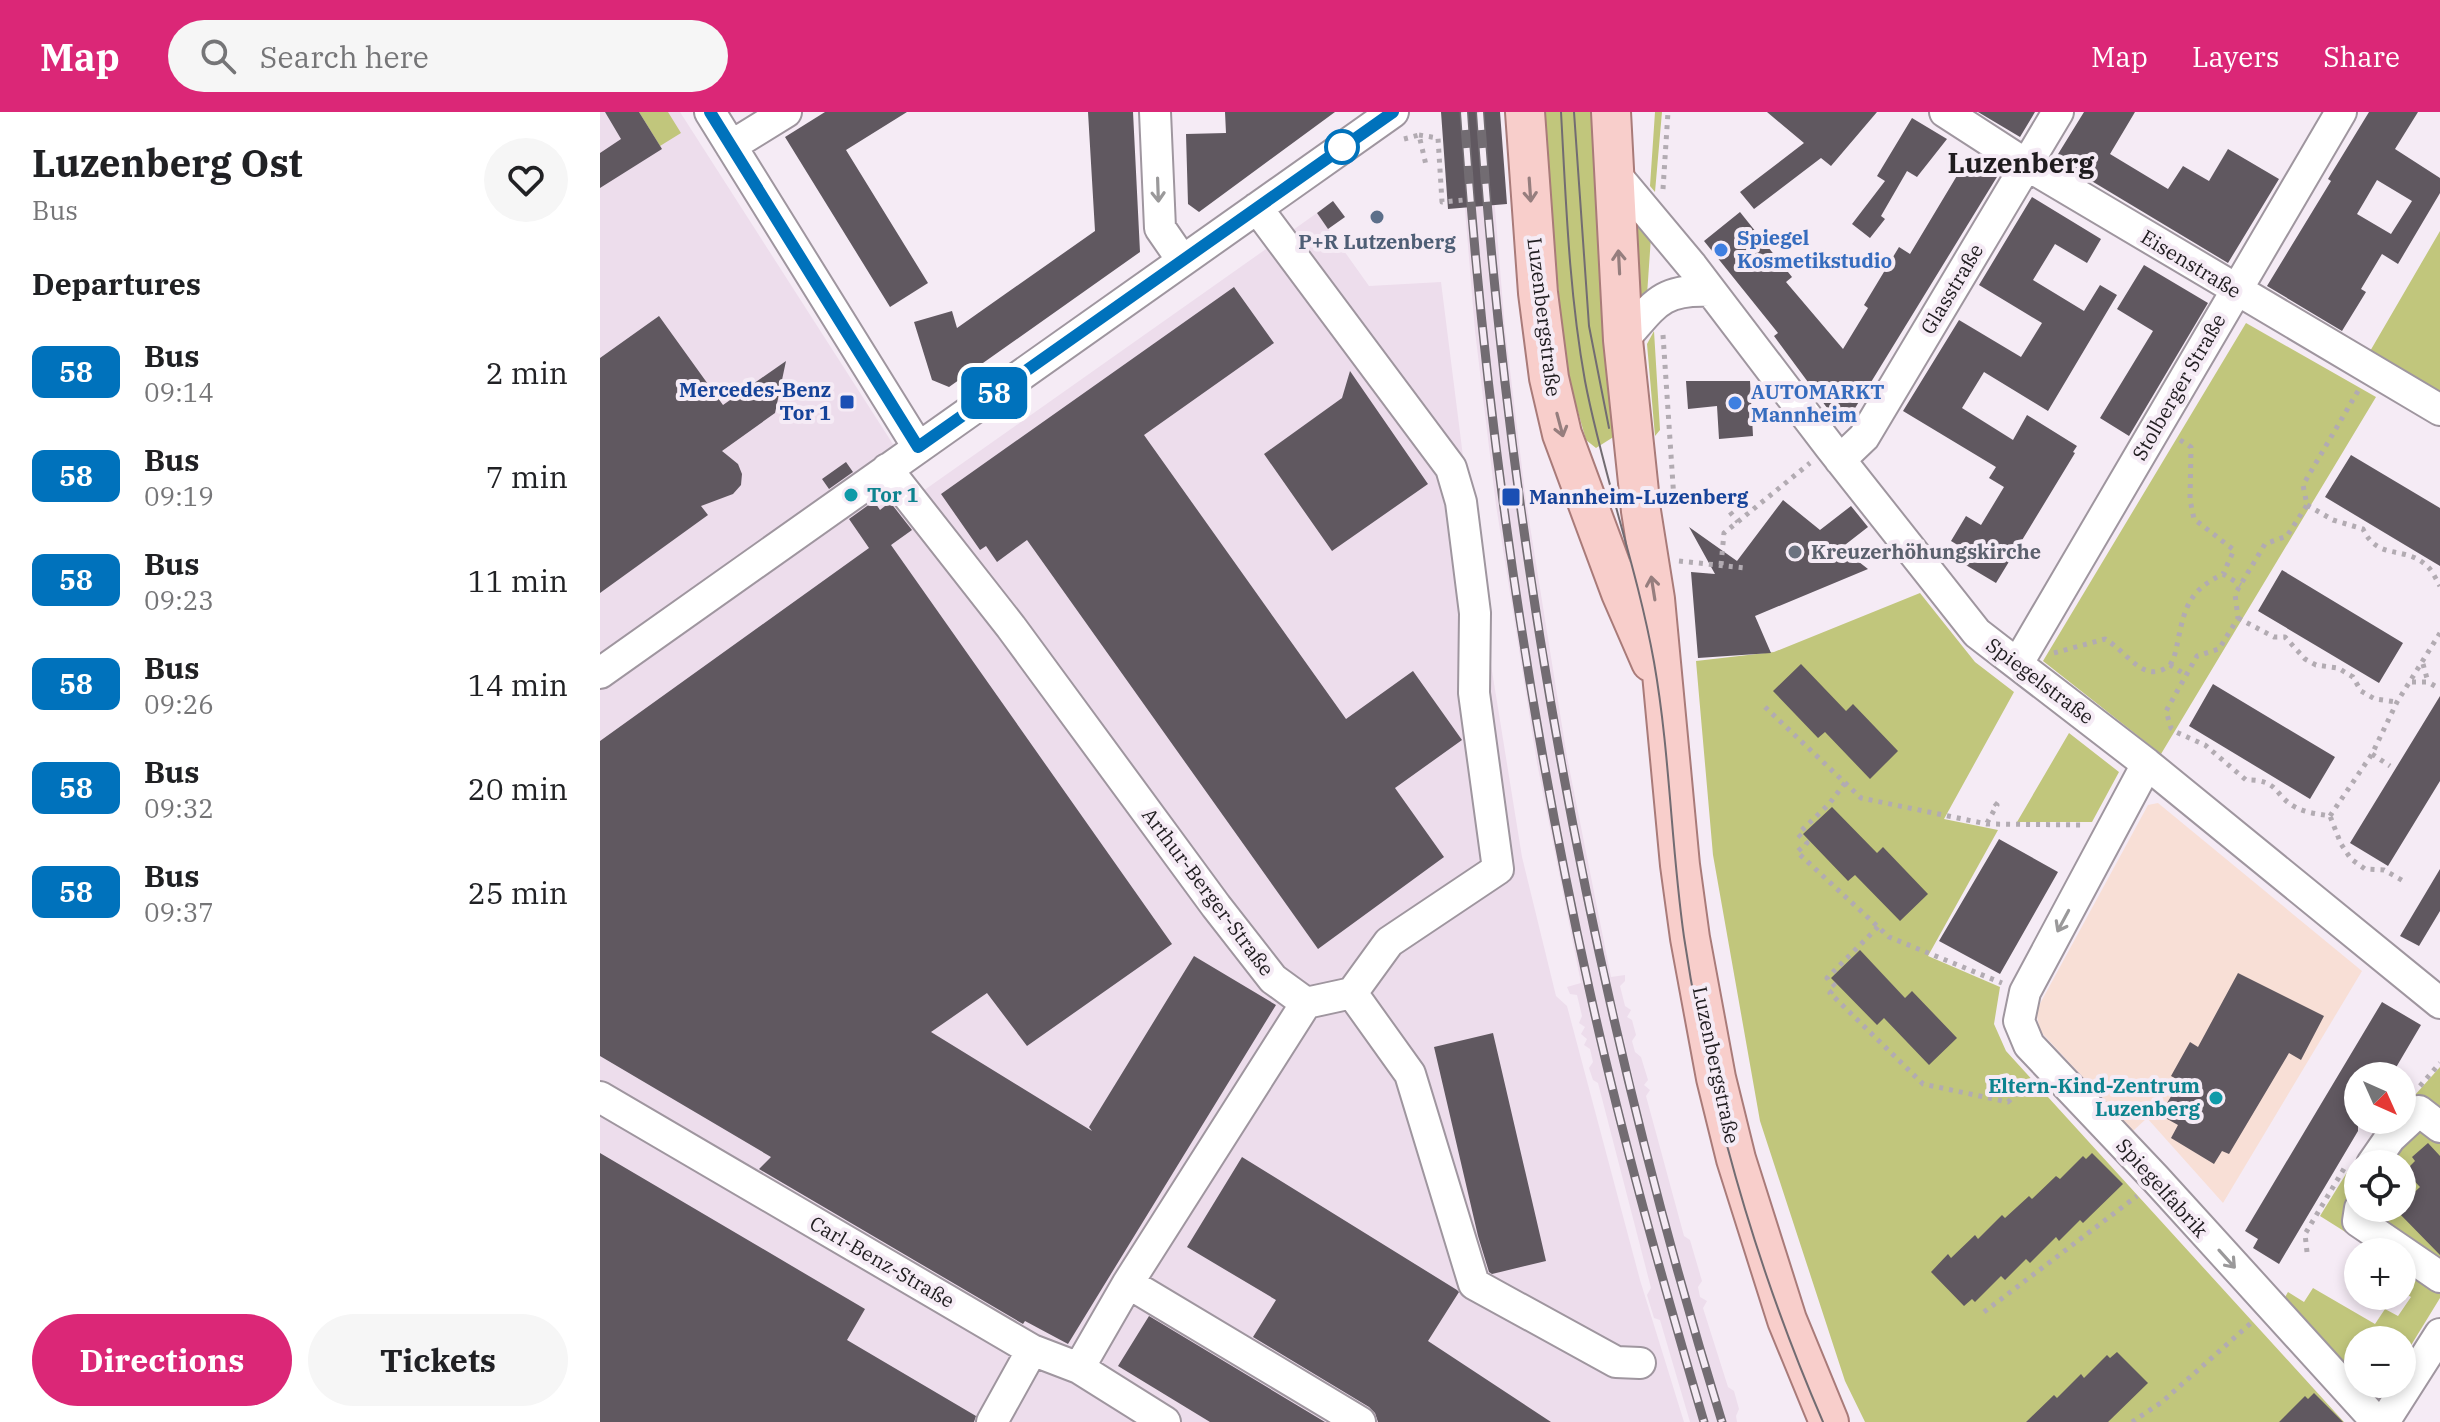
<!DOCTYPE html>
<html lang="en">
<head>
<meta charset="utf-8">
<style>
  body { margin:0; font-family:"IBM Plex Serif",serif; background:#f6f6f6; color:#202124; height:100vh; display:flex; flex-direction:column; font-size:30px; white-space:nowrap }
  * { box-sizing:border-box; margin:0 }
  p { font-size:26px; color:#757577 }
  .icon { flex:none; width:44px; height:44px; fill:none; stroke:currentColor; stroke-width:2; stroke-linecap:round; stroke-linejoin:round }
  .map { position:relative; flex:1; overflow:hidden }
  .drawer { display:flex; flex-direction:column; background:#fff; width:600px }
  .drawer>* { flex:none }
  .badge { padding:0 16px; border-radius:12px; font-size:28px; line-height:52px }
  .needle { width:52px; rotate:135deg }
  .buttons { position:absolute; left:1744px; top:950px; display:grid; gap:16px }
  .buttons a { display:grid; place-items:center; width:72px; height:72px; border-radius:50%; background:#fff; box-shadow:0 4px 12px #0003; font-size:40px }
  .map>.badge { position:absolute; translate:-50% -50%; box-shadow:0 0 0 4px #fff }
  h2 { padding:0 32px; font-size:30px; line-height:72px }
  .round { display:grid; place-items:center; flex:none; width:84px; height:84px; border-radius:42px; background:#f6f6f6 }
  .summary { display:flex; align-items:center; justify-content:space-between; height:136px; padding:0 32px }
  h1 { font-size:38px; font-weight:700; line-height:60px }
  .primary-button { display:flex; gap:16px; margin-top:auto; padding:16px 32px }
  .primary-button a { flex:1; height:92px; border-radius:48px; background:#db2777; color:#fff; font-size:32px; font-weight:700; line-height:92px; text-align:center }
  .primary-button a+a { background:#f6f6f6; color:#202124 }
  ul { padding:0; list-style:none }
  li { display:flex; align-items:center; gap:24px; height:104px; padding:0 32px }
  li div { flex:1 }
  li b { display:block; font-size:30px }
  li em { font-style:normal }
  li .badge { min-width:88px; font-weight:700; text-align:center }
  header { display:flex; align-items:center; gap:48px; box-sizing:border-box; height:112px; padding:0 40px; background:#db2777; color:#fff }
  header strong { font-size:38px }
  nav { display:flex; gap:44px; margin-inline-start:auto; font-size:28px }
  .search { width:560px; height:72px; background:#f6f6f6; display:flex; align-items:center; gap:20px; box-sizing:border-box; padding:0 28px; border-radius:44px; color:#757577; font-size:30px }
  main { display:flex; flex:1; min-height:0 }
  .map>svg:first-child { display:block }
</style>
</head>
<body>
<header>
<strong>Map</strong>
<div class="search"><svg class="icon" aria-label="search" viewBox="0 0 24 24"><circle cx="10" cy="10" r="6"/><path d="M15 15l6 6"/></svg>Search here</div>
<nav><a>Map</a><a>Layers</a><a>Share</a></nav>
</header>
<main>
<section class="drawer">
<div class="summary"><div><h1>Luzenberg Ost</h1><p>Bus</p></div><a class="round"><svg class="icon" aria-label="heart" viewBox="0 0 24 24"><path d="M12 20l-8-8c-3-5 5-10 8-4 3-6 11-1 8 4z"/></svg></a></div>
<h2>Departures</h2>
<ul>
<li><span class="badge" style="background:#0072bc;color:#fff">58</span><div><b>Bus</b><p>09:14</p></div><em>2 min</em></li>
<li><span class="badge" style="background:#0072bc;color:#fff">58</span><div><b>Bus</b><p>09:19</p></div><em>7 min</em></li>
<li><span class="badge" style="background:#0072bc;color:#fff">58</span><div><b>Bus</b><p>09:23</p></div><em>11 min</em></li>
<li><span class="badge" style="background:#0072bc;color:#fff">58</span><div><b>Bus</b><p>09:26</p></div><em>14 min</em></li>
<li><span class="badge" style="background:#0072bc;color:#fff">58</span><div><b>Bus</b><p>09:32</p></div><em>20 min</em></li>
<li><span class="badge" style="background:#0072bc;color:#fff">58</span><div><b>Bus</b><p>09:37</p></div><em>25 min</em></li>
</ul>
<div class="primary-button"><a>Directions</a><a>Tickets</a></div>
</section>
<div class="map">
<svg width="1840" height="1310" viewBox="0 0 1840 1310">
  <rect width="100%" height="100%" fill="#f5ebf5"/>
  <path fill="#edddec" d="M0 0H80L323 379 717 101 769 174 841 170 883 503 922 745 956 884 967 894 1040 1168 1084 1310H0Z
    M857 0H887L905 217 926 389 967 645 1011 865 1025 863V869L1020 874 1025 894 1031 898 1027 905 1032 908 1036 923 1032 929 1035 940 1041 945 1048 968 1044 973 1050 978 1046 984 1084 1124 1090 1128 1102 1169 1098 1175 1100 1185 1107 1189 1103 1196 1128 1275 1134 1279 1139 1297 1136 1304 1137 1310H1090L1060 1208 1054 1206 1047 1183 1051 1176 998 971 993 968 989 956 993 950 990 937 984 933 987 927 981 922 985 915 979 911 982 904 977 883 970 882 967 875 981 871 937 651 896 393 875 219Z"/>
  <path fill="#f8dfd6" d="M1558 691 1762 859 1623 1091 1547 1006 1533 1019 1440 919 1436 899 1548 693Z"/>
  <path fill="#c1c67c" fill-rule="evenodd" d="M39 0H68L81 21 60 34Z
    M940 0H995L1015 324 996 336 986 328 967 261Z
    M1055 0H1062L1055 80 1050 74Z
    M1032 111 1038 112 1051 125 1047 183 1040 193Z
    M1840 119V282L1769 241Z
    M1646 211 1776 285 1561 642 1443 549Z
    M1054 219 1060 318 1055 324 1047 232Z
    M1320 481 1375 550 1414 580 1344 707 1398 718 1328 844 1400 875 1394 912 1406 939 1744 1310H1265L1245 1269 1160 1009 1113 743 1096 549 1174 540Z
    M1469 621 1519 660 1492 710H1417Z
    M1840 955V1186L1802 1248V1228H1758V1264L1684 1187 1688 1180 1704 1190 1713 1176 1775 1212 1785 1197 1798 1204 1811 1185 1802 1179V1171L1809 1160 1720 1104 1749 1057ZM1758 1052H1802V1096H1758Z"/>
  <path fill="#605860" fill-rule="evenodd" d="M5 0H39L62 37 0 76V41L21 27Z
    M225 0H307L246 38 328 171 290 195 185 25Z
    M488 0H533L540 140 349 275 332 268 314 210 352 199 357 216 495 119Z
    M625 0H735L599 100 588 92 586 22 626 21Z
    M841 0H900L907 92 848 97Z
    M1167 0H1277L1231 54 1221 46 1154 97 1140 80 1204 31Z
    M1378 0H1435L1420 25Z
    M1484 0H1535L1510 42 1568 77 1583 54 1609 69 1628 37 1679 67 1628 151 1455 47Z
    M1769 0H1818L1795 37 1840 66V81L1798 152 1782 142 1761 177 1766 180 1742 219 1667 174 1731 69 1728 67ZM1777 68 1812 89 1791 122 1757 102Z
    M1312 6 1347 27 1317 65 1307 59 1281 104 1285 107 1270 126 1252 112 1285 69 1277 64Z
    M1370 42 1400 60 1249 306 1236 308 1174 224 1178 221 1104 129 1140 100 1192 165 1186 170 1243 237 1268 196 1264 193 1299 135 1310 142Z
    M1432 85 1501 127 1487 151 1455 132 1433 168 1484 199 1500 173 1517 183 1448 299 1384 260 1362 296 1413 328 1427 303 1477 334 1473 340 1475 341 1396 471 1359 449 1366 438 1351 429 1366 404 1381 413 1404 375 1389 366 1396 355 1303 299 1359 208 1421 245 1442 211 1379 173Z
    M733 89 745 105 728 117 717 101Z
    M1544 153 1608 191 1529 324 1500 306 1553 219 1517 197Z
    M634 175 674 231 544 323 746 607 813 559 862 628 795 676 844 745 718 837 427 428 397 450 386 434 380 438 341 382Z
    M59 204 123 293 186 249 175 301 122 339 138 352 142 362 141 373 133 382 101 394 108 403 0 481V246Z
    M750 259 828 372 732 439 664 342 742 286Z
    M1086 269H1150L1153 324 1119 327 1117 294 1088 297Z
    M1751 343 1840 396V454L1725 385Z
    M246 350 253 360 229 377 222 367Z
    M1183 388 1220 418 1251 394 1268 415 1241 436 1268 457 1155 504 1171 541 1098 546 1091 460 1115 462 1089 415 1137 449Z
    M274 389 280 398 290 390 312 418 291 433 572 832 427 934 387 881 331 920 492 1019 489 1015 594 844 676 893 468 1232 425 1209 423 1212 159 1057 171 1045 0 944V629L269 436 249 407Z
    M1682 458 1803 531 1779 571 1658 499Z
    M1201 552 1246 599 1253 592 1298 639 1270 667 1225 620 1218 626 1173 579Z
    M1613 572 1735 645 1710 687 1589 614Z
    M1840 584V669L1788 754 1750 731Z
    M1232 695 1277 741 1283 735 1328 782 1300 809 1255 763 1248 769 1203 722Z
    M1399 727 1458 760 1400 862 1339 829Z
    M1840 757V799L1819 834 1800 824Z
    M1260 838 1305 886 1312 879 1357 926 1329 953 1284 906 1277 913 1231 866Z
    M1638 861 1724 904 1701 948 1689 941 1629 1042 1622 1039 1614 1052 1571 1026 1578 1013 1560 1003 1580 969 1571 964 1590 930 1598 935Z
    M1782 890 1821 913 1791 964H1758V1019L1679 1152 1653 1136 1658 1127 1645 1119Z
    M893 921 946 1149 892 1162 889 1160 878 1124 834 935Z
    M1828 1031 1840 1044V1143L1796 1098 1802 1096V1092L1820 1075 1805 1059 1815 1049 1812 1045Z
    M0 1041 265 1197 247 1228 376 1304 374 1310H0Z
    M1492 1041 1523 1072 1483 1111 1480 1108 1459 1129 1456 1125 1430 1151 1426 1147 1405 1168 1401 1164 1375 1190 1372 1187 1364 1194 1331 1160 1348 1142 1351 1146 1375 1123 1378 1127 1402 1103 1405 1106 1429 1084 1432 1087 1456 1064 1460 1067 1483 1044 1486 1047Z
    M642 1045 857 1178 859 1180 828 1229 951 1310H778L775 1301 769 1295 653 1225 676 1188 587 1135Z
    M549 1204 725 1310H610L518 1254Z
    M1517 1240 1548 1271 1508 1310H1426L1454 1283 1457 1286 1481 1262 1484 1266 1507 1243 1510 1246Z
    M1714 1281 1743 1310H1679L1705 1284 1708 1287Z"/>
  <g fill="none" stroke-linecap="round" stroke-linejoin="round">
    <defs>
      <path id="minor" d="M110 0 318 335
        M555 0 560 116 582 148
        M1345 0 1427 53 1840 298
        M131 34 186 0
        M1015 62 1092 154 1230 335 1377 521 1547 652 1840 891
        M657 96 851 356 861 390 875 501 874 581 898 757 789 830 752 881 706 891
        M1023 228C1054 194 1059 177 1109 179
        M1240 348 1264 325 1458 0
        M287 357 411 515 616 794 673 867 706 891 528 1171 479 1256
        M1418 551 1741 0
        M0 561 793 0
        M1547 652 1425 880 1419 909 1429 933 1555 1066 1777 1310
        M752 881 810 962 874 1172 1016 1250 1040 1251
        M0 985 432 1238 479 1256 565 1310
        M1772 1052 1790 1026 1819 999 1840 1015
        M1760 1096 1758 1109 1840 1165
        M528 1171 760 1310
        M392 1310 432 1238
        M1784 1310 1840 1222"/>
      <path id="major" d="M925 0 938 181 949 266 962 322 1021 481 1051 550
        M1011 0 1023 228 1041 399 1055 487 1080 753 1090 826 1116 966 1136 1047 1187 1208 1229 1310"/>
    </defs>
    <use href="#minor" stroke="#9f969f" stroke-width="34"/>
    <use href="#major" stroke="#a97b79" stroke-width="42"/>
    <path stroke="#b2abb2" stroke-width="5" stroke-dasharray="4 6" stroke-linecap="butt" d="M819 23 838 26 842 90 864 88
      M804 27 819 23 826 53
      M1063 77 1068 0
      M1063 223 1074 388
      M1758 279 1703 373 1707 393 1687 424 1665 432 1635 482 1638 506 1619 537 1597 544 1566 599 1571 616 1576 620 1605 633 1646 668C1680 667 1674 685 1697 696 1707 701 1719 702 1730 704L1741 732 1751 747 1765 757 1784 758 1807 771
      M1580 328 1591 335 1590 388 1594 407 1634 438 1623 462
      M1707 393 1733 408 1763 417C1778 449 1803 433 1826 453 1832 458 1836 467 1840 474
      M1130 400 1138 410
      M1079 449 1145 456
      M1121 453 1124 421 1210 351
      M1638 506 1674 525H1685L1705 547 1716 553 1738 556 1753 565 1761 579 1775 587 1797 590
      M1454 541 1505 527C1528 540 1544 574 1570 553L1586 563
      M1823 552 1828 570
      M1570 553C1575 545 1576 538 1578 528 1585 494 1590 478 1623 462L1641 473
      M1812 570H1828L1840 577
      M1165 595 1261 686 1387 712 1485 713
      M1772 642 1790 654
      M1245 671 1229 692 1198 722 1207 731 1197 740 1289 825 1402 871
      M1730 704 1772 642 1797 590 1840 521
      M1387 711 1397 693 1392 689
      M1278 815 1227 866 1236 875 1230 881 1323 972 1408 990 1430 969
      M1820 974 1840 951
      M1707 1140 1705 1122 1745 1055
      M1384 1200 1537 1084
      M1532 1310 1562 1290 1651 1211"/>
    <use href="#minor" stroke="#fff" stroke-width="30"/>
    <use href="#major" stroke="#f8cecb" stroke-width="38"/>
    <path stroke="#726c72" stroke-width="2" d="M961 0C966 90 969 180 985 269 1003 363 1037 455 1054 550 1070 641 1071 734 1084 825 1109 992 1156 1155 1223 1310
      M974 0 989 214 1009 316"/>
    <defs>
      <path id="rail" d="M864 0C884 294 925 587 989 876 1021 1022 1062 1167 1104 1310
        M880 0C911 443 991 885 1122 1310"/>
    </defs>
    <use href="#rail" stroke="#726c72" stroke-width="9"/>
    <use href="#rail" stroke="#f5ebf5" stroke-width="6" stroke-dasharray="18" stroke-linecap="butt"/>
  </g>
  <defs><path id="oneway-shaft" d="M-6 0H5M1.5-3L5.5 0L1.5 3" fill="none" stroke-width="1.6" stroke-linecap="round" stroke-linejoin="round" transform="scale(2)"/></defs>
  <g stroke="#9a999a">
    <use href="#oneway-shaft" transform="translate(558 78) rotate(88)"/>
    <use href="#oneway-shaft" transform="translate(1463 809) rotate(118)"/>
    <use href="#oneway-shaft" transform="translate(1627 1147) rotate(48)"/>
  </g>
  <g stroke="#967e7e">
    <use href="#oneway-shaft" transform="translate(930 78) rotate(86)"/>
    <use href="#oneway-shaft" transform="translate(1019 150) rotate(-93)"/>
    <use href="#oneway-shaft" transform="translate(960 313) rotate(75)"/>
    <use href="#oneway-shaft" transform="translate(1053 476) rotate(-99)"/>
  </g>
  <g fill="none" stroke-linecap="round" stroke-linejoin="round">
    <defs>
      <path id="line" d="M110 0 318 335 793 0"/>
    </defs>
    <use href="#line" stroke="#fff" stroke-width="18"/>
    <use href="#line" stroke="#0072bc" stroke-width="12"/>
  </g>
  <circle fill="#fff" stroke="#0072bc" stroke-width="4" cx="742" cy="35" r="16"/>
  <circle fill="#5c6f8a" stroke="#f5ebf5" stroke-width="3" cx="777" cy="105" r="8"/>
  <g fill="#3f7fe0" stroke="#f5ebf5" stroke-width="3">
    <circle cx="1121" cy="138" r="8"/>
    <circle cx="1135" cy="291" r="8"/>
  </g>
  <g fill="#1a4fb4" stroke="#f5ebf5" stroke-width="3">
    <rect x="239" y="282" width="16" height="16" rx="4"/>
    <rect x="901" y="375" width="20" height="20" rx="4"/>
  </g>
  <g fill="#0f9aa8" stroke="#f5ebf5" stroke-width="3">
    <circle cx="251" cy="383" r="8"/>
    <circle cx="1616" cy="986" r="8"/>
  </g>
  <circle fill="#6b7280" stroke="#f5ebf5" stroke-width="3" cx="1195" cy="440" r="8"/>
  <g text-anchor="middle" stroke-width="8" stroke-linejoin="round" paint-order="stroke">
    <g font-size="20" font-weight="bold" fill="#366cbe" stroke="#f5ebf5" text-anchor="start">
      <text x="1137" y="133">Spiegel<tspan x="1137" dy="23">Kosmetikstudio</tspan></text>
      <text x="1151" y="287">AUTOMARKT<tspan x="1151" dy="23">Mannheim</tspan></text>
    </g>
    <g font-size="20" font-weight="bold" fill="#4e5e75" stroke="#f5ebf5">
      <text x="777" y="137">P+R Lutzenberg</text>
    </g>
    <g font-size="20" fill="#1f1c1f" stroke="#f5ebf5">
      <text transform="translate(1591 152) rotate(31)" y="7">Eisenstraße</text>
      <text transform="translate(1352 177) rotate(-59)" y="7">Glasstraße</text>
      <text transform="translate(944 205) rotate(83)" y="7">Luzenbergstraße</text>
      <text transform="translate(1579 275) rotate(-60)" y="7">Stolberger Straße</text>
      <text transform="translate(1440 569) rotate(37)" y="7">Spiegelstraße</text>
      <text transform="translate(608 780) rotate(53)" y="7">Arthur-Berger-Straße</text>
      <text transform="translate(1116 953) rotate(78)" y="7">Luzenbergstraße</text>
      <text transform="translate(1562 1076) rotate(48)" y="7">Spiegelfabrik</text>
      <text transform="translate(282 1150) rotate(30)" y="7">Carl-Benz-Straße</text>
    </g>
    <g font-size="20" font-weight="bold" fill="#164399" stroke="#f5ebf5" text-anchor="end">
      <text x="231" y="285">Mercedes-Benz<tspan x="231" dy="23">Tor 1</tspan></text>
      <text x="929" y="392" text-anchor="start">Mannheim-Luzenberg</text>
    </g>
    <g font-size="20" font-weight="bold" fill="#0d838f" stroke="#f5ebf5" text-anchor="start">
      <text x="267" y="390">Tor 1</text>
      <text x="1600" y="981" text-anchor="end">Eltern-Kind-Zentrum<tspan x="1600" dy="23">Luzenberg</tspan></text>
    </g>
    <g font-size="20" font-weight="bold" fill="#5b616d" stroke="#f5ebf5" text-anchor="start">
      <text x="1211" y="447">Kreuzerhöhungskirche</text>
    </g>
    <g font-size="28" font-weight="bold" fill="#1f1c1f" stroke="#f5ebf5">
      <text x="1421" y="61">Luzenberg</text>
    </g>
  </g>
</svg>
<div class="buttons">
<a><svg class="needle" viewBox="-14 -14 28 28"><path d="M0-13l5 13h-10z" fill="#e53935"/><path d="M0 13l5-13h-10z" fill="#757577"/></svg></a>
<a><svg class="icon" aria-label="locate" viewBox="0 0 24 24"><circle cx="12" cy="12" r="6"/><path d="M12 2v4M12 18v4M2 12h4M18 12h4"/></svg></a>
<a>+</a>
<a>−</a>
</div>
<b class="badge" style="left:394px;top:281px;background:#0072bc;color:#fff">58</b>
</div>
</main>
</body>
</html>
